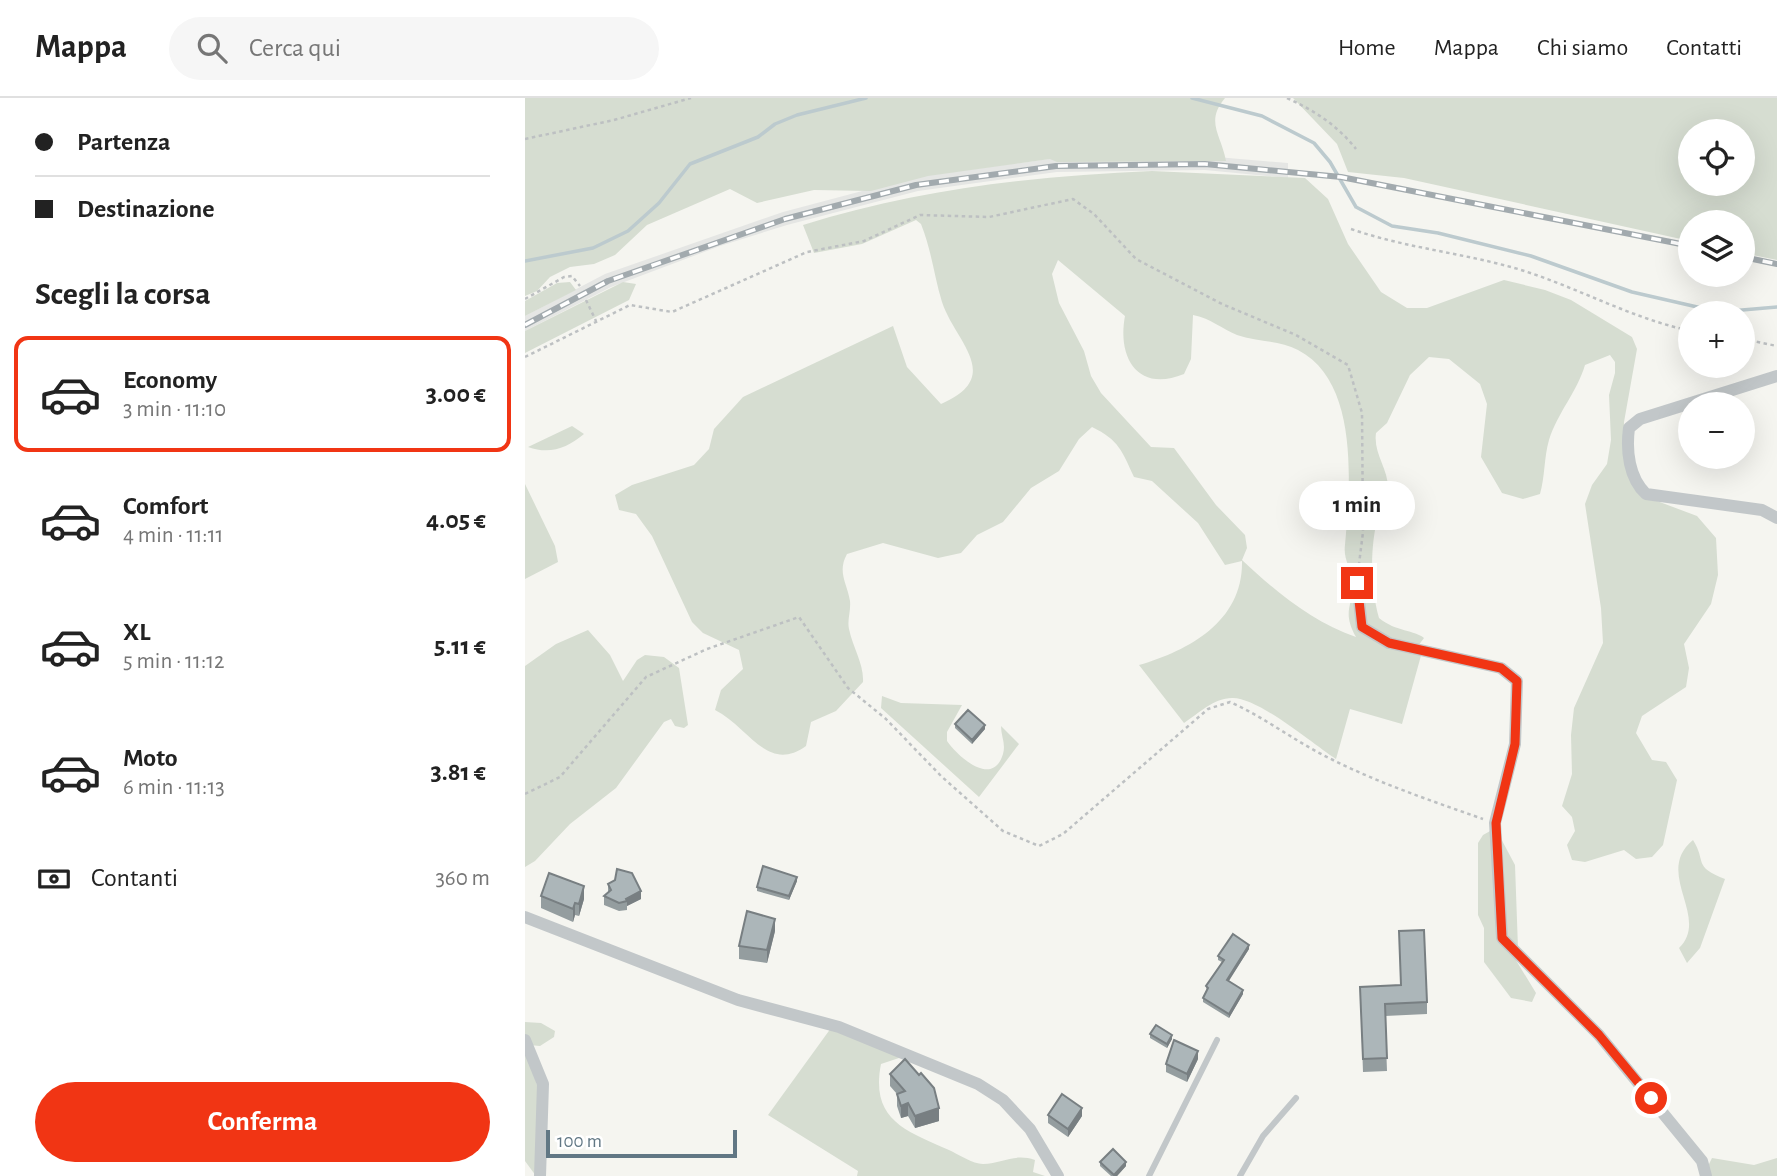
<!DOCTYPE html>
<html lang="it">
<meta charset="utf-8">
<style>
body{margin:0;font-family:"Alegreya Sans",sans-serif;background:#f6f6f6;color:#222;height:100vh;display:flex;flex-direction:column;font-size:26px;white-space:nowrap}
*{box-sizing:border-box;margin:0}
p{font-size:23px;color:#767676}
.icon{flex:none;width:38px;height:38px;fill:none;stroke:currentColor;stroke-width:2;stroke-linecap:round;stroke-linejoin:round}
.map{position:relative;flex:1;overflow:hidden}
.drawer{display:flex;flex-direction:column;background:#fff;width:525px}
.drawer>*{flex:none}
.guide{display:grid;align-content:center;height:154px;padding:0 35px;background:#fff}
.buttons{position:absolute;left:1153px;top:21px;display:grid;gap:14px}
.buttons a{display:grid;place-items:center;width:77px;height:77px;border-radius:50%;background:#fff;box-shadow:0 7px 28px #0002;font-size:35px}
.scale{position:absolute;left:21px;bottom:18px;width:191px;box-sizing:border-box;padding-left:7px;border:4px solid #617784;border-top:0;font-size:19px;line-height:24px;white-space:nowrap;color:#617784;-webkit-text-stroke:5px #fff;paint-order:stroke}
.end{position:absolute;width:32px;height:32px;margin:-16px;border:9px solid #f13514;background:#fff;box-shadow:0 0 0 4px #fff}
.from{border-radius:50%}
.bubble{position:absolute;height:49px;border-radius:24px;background:#fff;box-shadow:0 7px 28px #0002;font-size:23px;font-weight:600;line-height:49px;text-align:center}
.guide b{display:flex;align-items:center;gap:24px;height:66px;font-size:26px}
.guide b+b{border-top:2px solid #e0e0e0}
.guide i{width:18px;height:18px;background:#222}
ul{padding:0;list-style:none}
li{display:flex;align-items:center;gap:21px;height:116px;margin:0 14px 10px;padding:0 21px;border:4px solid transparent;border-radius:14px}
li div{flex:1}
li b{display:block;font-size:26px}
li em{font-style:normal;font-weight:600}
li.active{border-color:#f13514}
li>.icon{width:63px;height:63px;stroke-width:1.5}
h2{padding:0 35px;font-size:32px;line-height:84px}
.pay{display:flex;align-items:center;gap:18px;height:77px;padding:0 35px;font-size:26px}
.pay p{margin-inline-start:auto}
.cta{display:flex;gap:14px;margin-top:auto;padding:14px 35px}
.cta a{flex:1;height:80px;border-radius:42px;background:#f13514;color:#fff;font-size:28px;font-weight:600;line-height:80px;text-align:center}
header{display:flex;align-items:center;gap:42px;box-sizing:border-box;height:98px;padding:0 35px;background:#fff;border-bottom:2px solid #e0e0e0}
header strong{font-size:33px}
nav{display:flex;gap:38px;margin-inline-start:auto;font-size:24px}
.search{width:490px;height:63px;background:#f6f6f6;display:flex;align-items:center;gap:18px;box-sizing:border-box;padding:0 24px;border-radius:38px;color:#767676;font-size:26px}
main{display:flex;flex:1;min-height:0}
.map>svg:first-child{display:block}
</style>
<header>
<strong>Mappa</strong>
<div class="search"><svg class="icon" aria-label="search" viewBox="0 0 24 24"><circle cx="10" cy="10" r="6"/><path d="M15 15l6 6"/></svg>Cerca qui</div>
<nav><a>Home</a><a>Mappa</a><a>Chi siamo</a><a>Contatti</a></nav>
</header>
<main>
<section class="drawer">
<div class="guide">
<b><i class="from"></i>Partenza</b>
<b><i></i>Destinazione</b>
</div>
<h2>Scegli la corsa</h2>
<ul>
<li class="active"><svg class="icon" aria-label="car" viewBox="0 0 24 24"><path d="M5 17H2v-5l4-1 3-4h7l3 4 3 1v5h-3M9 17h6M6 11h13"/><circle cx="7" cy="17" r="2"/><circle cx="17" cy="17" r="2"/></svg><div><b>Economy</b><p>3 min · 11:10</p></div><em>3.00 €</em></li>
<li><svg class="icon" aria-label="car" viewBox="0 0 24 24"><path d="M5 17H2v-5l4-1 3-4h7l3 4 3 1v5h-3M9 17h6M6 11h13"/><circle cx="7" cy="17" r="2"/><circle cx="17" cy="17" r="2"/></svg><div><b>Comfort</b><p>4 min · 11:11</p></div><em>4.05 €</em></li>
<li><svg class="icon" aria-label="car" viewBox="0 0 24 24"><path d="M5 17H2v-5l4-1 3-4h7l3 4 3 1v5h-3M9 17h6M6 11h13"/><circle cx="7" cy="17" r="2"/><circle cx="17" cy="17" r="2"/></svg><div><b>XL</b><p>5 min · 11:12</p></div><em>5.11 €</em></li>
<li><svg class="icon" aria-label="car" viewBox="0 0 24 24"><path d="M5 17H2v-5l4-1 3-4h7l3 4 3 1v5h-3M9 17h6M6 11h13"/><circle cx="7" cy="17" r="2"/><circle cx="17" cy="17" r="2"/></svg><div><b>Moto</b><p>6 min · 11:13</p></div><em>3.81 €</em></li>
</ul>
<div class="pay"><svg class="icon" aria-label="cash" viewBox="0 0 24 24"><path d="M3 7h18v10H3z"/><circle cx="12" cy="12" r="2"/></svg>Contanti<p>360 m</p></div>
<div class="cta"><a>Conferma</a></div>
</section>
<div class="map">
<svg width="1252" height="1078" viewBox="0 0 1252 1078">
<rect width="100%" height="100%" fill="#f5f5f0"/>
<path fill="#e5e6e4" d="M680,58L763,65V80L680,72L532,74L393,93L262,127L195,148L86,189L0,233V218L80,176L258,114L390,79L531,60Z"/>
<path fill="#d6ddd1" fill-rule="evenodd" d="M0,0H700C680,24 696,36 701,63L532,64L525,61L403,78L346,93L289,92L232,105L205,91L122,127L90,157L69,166L45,169L25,179L12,193L0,198Z
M768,0H1252V162L1218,155V124H1166L1165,143L879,80L823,74L812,46ZM1166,33H1218V86H1166Z
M627,73L780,80L803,101L823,146L856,194L882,210H902L979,182L1020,192L1046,202L1107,239L1112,251L1099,324L1101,370L1132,403L1172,418L1191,440L1193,477L1186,506L1159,546L1164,570L1161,589L1117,618L1111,635L1127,662L1141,664L1152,682L1138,747L1127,759L1111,761L1099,752L1060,764L1047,762L1042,747L1050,733L1047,719L1037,708L1047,676L1046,637L1049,610L1078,545L1076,510L1060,406L1067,387L1082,366L1086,342L1084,297L1090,275V264L1085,257L1060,267C1052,294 1033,314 1024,342C1019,359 1020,379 1015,396L998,401L977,395L956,359L962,306L955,286L924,261L904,259L885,277L862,325L851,335C848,356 864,371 863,392C862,401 855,409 853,418C845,449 845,488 854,520C871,534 890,532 899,540L890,552L897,554L877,626L825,611L811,661C788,646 733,599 707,600C689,600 674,615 659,625L614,567C665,552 718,523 717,463L700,467L673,425L627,383L609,379C597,353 594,342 567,329L554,341L534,373L506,390L478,424L452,437L436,455L413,460L358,445L322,456C312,474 322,485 325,503C326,513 322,522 324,531C328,550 339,566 338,584L311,613L286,624L281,648C242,676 224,629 190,612L196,592L218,571L214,552L178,535L167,524L127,438L111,416L94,412L90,397L107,387L169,367L184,351L189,331L218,299L368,228L382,269L416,306C480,278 430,244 417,204C409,178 407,154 396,126L391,122L337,146L289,155L278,127C392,91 508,78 627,73ZM533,162L600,218C592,260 613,295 659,276L666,261L668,217C685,220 697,231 712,237C732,244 754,242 773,252C835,284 825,389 820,447C818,461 826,470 827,483C829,509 816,512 831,539C787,524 750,493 717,462L722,450L720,437L691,407L649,350L626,349L576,295L566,278L559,253L534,205L527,176Z
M45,184L51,192L0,218V203L32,185Z
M98,184L111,186L104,202L0,255V233Z
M47,328L59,336C42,350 25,357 3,349Z
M0,386L30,448L33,464L0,481Z
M63,532L85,557L98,583L112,562L120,557L139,559L154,570L163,627L159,630L150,628L146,621L139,624L91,690L45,726L10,763L0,769V568L31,546Z
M357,598L376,605L437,607L422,634V643C433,659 468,690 478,656C481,646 476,638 476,628L494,646L454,699L356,610Z
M967,732L973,735L990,767L993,850L989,859L1011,895L1007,904L986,900L959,864V830L953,817V745L958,737Z
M1168,742C1182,764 1167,768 1200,781L1175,850L1162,865L1154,850C1186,819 1128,775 1168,742Z
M0,924L16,925L30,933L29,939L15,948L4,947L0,938Z
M306,930L380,958L356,966C345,1022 381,1033 424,1052C433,1056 448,1066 458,1066C478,1065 490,1055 510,1062L508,1074L520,1078H332L333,1073L243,1017Z
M0,950L15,996L11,1078L0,1063Z
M1187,1060L1229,1067L1252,1060V1078H1185L1183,1068Z"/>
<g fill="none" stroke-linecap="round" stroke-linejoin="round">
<path stroke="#bccace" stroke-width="3.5" d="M667,0L737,18L789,45L805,64L831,109L867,128L913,135L1006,158L1107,194L1194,214L1252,209
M0,163L68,150L103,133L134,105L165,66L233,39L250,26L272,17L341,0"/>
<path stroke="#bdc0c2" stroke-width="2.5" stroke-dasharray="3.5 3.5" stroke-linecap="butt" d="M762,0C790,13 812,27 831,51
M0,41L89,22L166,0
M826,131C881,150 938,155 993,171C1052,189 1105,220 1166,233
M0,201L39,179L47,178L55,188
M61,202L71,223
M1218,241L1252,248
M0,259L105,207L147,214L282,154L339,143L395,117L464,119L548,101L569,116L611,161L697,206L771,237L823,267L837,315L838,434L833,474
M0,696L35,679L121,579L182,551L274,519L323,590L361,621L416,678L478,733L514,748L538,736L683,611L705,604C741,620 772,645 808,662C856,686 907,703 958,721"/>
<path stroke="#c2c7c9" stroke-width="6" d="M624,1078L692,942
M715,1078L738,1038L771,1000"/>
<path stroke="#c2c7c9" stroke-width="12" d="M1252,278L1115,321L1104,330C1101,353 1104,380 1121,396L1237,412L1252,420
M832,485L837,529L864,545L976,570L992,583L990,646L970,725L977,840L1074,937L1177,1063L1181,1078
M0,819L213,902L314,929L453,986L478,1002L505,1031L533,1078
M0,942L18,986L15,1078"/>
<defs>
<path id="rail" d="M1218,159L1252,166
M0,227L83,183L260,121L391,87L531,68L680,66L816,79L1166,148"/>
</defs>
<use href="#rail" stroke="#a2aaae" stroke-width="6"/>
<use href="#rail" stroke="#fff" stroke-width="3.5" stroke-dasharray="10" stroke-linecap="butt"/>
</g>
<path fill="#949d9f" d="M430,626L460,631L447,646L430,630Z
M272,783L264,802L232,793V789Z
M83,786L116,801L102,808V812L94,813L79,807V798L83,795Z
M16,798L59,801L54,818L50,817L48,824L16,810Z
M250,833L242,865L214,861V848Z
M874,833L902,904V916L860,918L862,973L838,974L835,889L876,887Z
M724,851L703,883L718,896L704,920L678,904V900L682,893L681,888L697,864L693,862V858Z
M625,936L647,941L642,950L625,940Z
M673,961L662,984L641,974V966Z
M365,976L414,1023L390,1030L383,1018L376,1020L372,1008V996L365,988Z
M523,1017L557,1018L543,1039L523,1025Z
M575,1064L601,1068L592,1078H586L575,1068Z"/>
<path fill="#787f82" d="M460,627V631L447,646V642Z
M272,779V783L264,802V798Z
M59,788V801L54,818V806Z
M116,793V801L102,808V803L101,801Z
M50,805V817L48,824V811Z
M250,821V833L242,865V852Z
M724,847V851L702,886V882Z
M718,892V896L704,920V916Z
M647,937V941L642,950V946Z
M673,953V961L662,984V976Z
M383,1005V1018L376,1020V1008Z
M414,1010V1023L390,1030V1018Z
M557,1010V1018L543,1039V1031Z
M601,1064V1068L592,1078H589Z"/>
<path fill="#acb6b9" stroke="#787f82" stroke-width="2" d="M443,612L460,627L447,642L430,626Z
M238,768L272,779L264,798L232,789Z
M92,771L107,775L116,793L101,801L102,803L94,805L79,798L86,792L83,786L90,782Z
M24,775L59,788L54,806L50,805L48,811L16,798Z
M222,813L250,821L242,852L214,848Z
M899,832L902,904L860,906L862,960L838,961L835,889L876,887L874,833Z
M708,836L724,847L702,882L718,892L704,916L678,900L683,890L681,888L699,862L693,858Z
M631,927L647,937L642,946L625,936Z
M649,942L673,953L662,976L641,966Z
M380,961L394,977L396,975L409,990L414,1010L390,1018L383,1005L376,1008L372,996L380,993L365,976Z
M537,996L557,1010L543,1031L523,1017Z
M588,1051L601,1064L589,1077L575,1064Z"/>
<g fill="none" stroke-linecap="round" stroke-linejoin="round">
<path stroke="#f13514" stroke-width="9" d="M832,485L837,529L864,545L976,570L992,583L990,646L971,725L977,840L1074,937L1126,1000"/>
</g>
</svg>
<div class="buttons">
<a><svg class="icon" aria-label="locate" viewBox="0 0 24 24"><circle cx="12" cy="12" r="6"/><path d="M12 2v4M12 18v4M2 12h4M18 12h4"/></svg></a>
<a><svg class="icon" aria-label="layers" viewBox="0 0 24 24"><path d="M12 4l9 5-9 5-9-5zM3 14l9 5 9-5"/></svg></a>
<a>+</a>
<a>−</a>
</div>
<div class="scale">100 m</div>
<i class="end from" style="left:1126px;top:1000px"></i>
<i class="end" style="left:832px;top:485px"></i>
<div class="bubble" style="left:774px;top:383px;width:116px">1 min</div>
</div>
</main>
